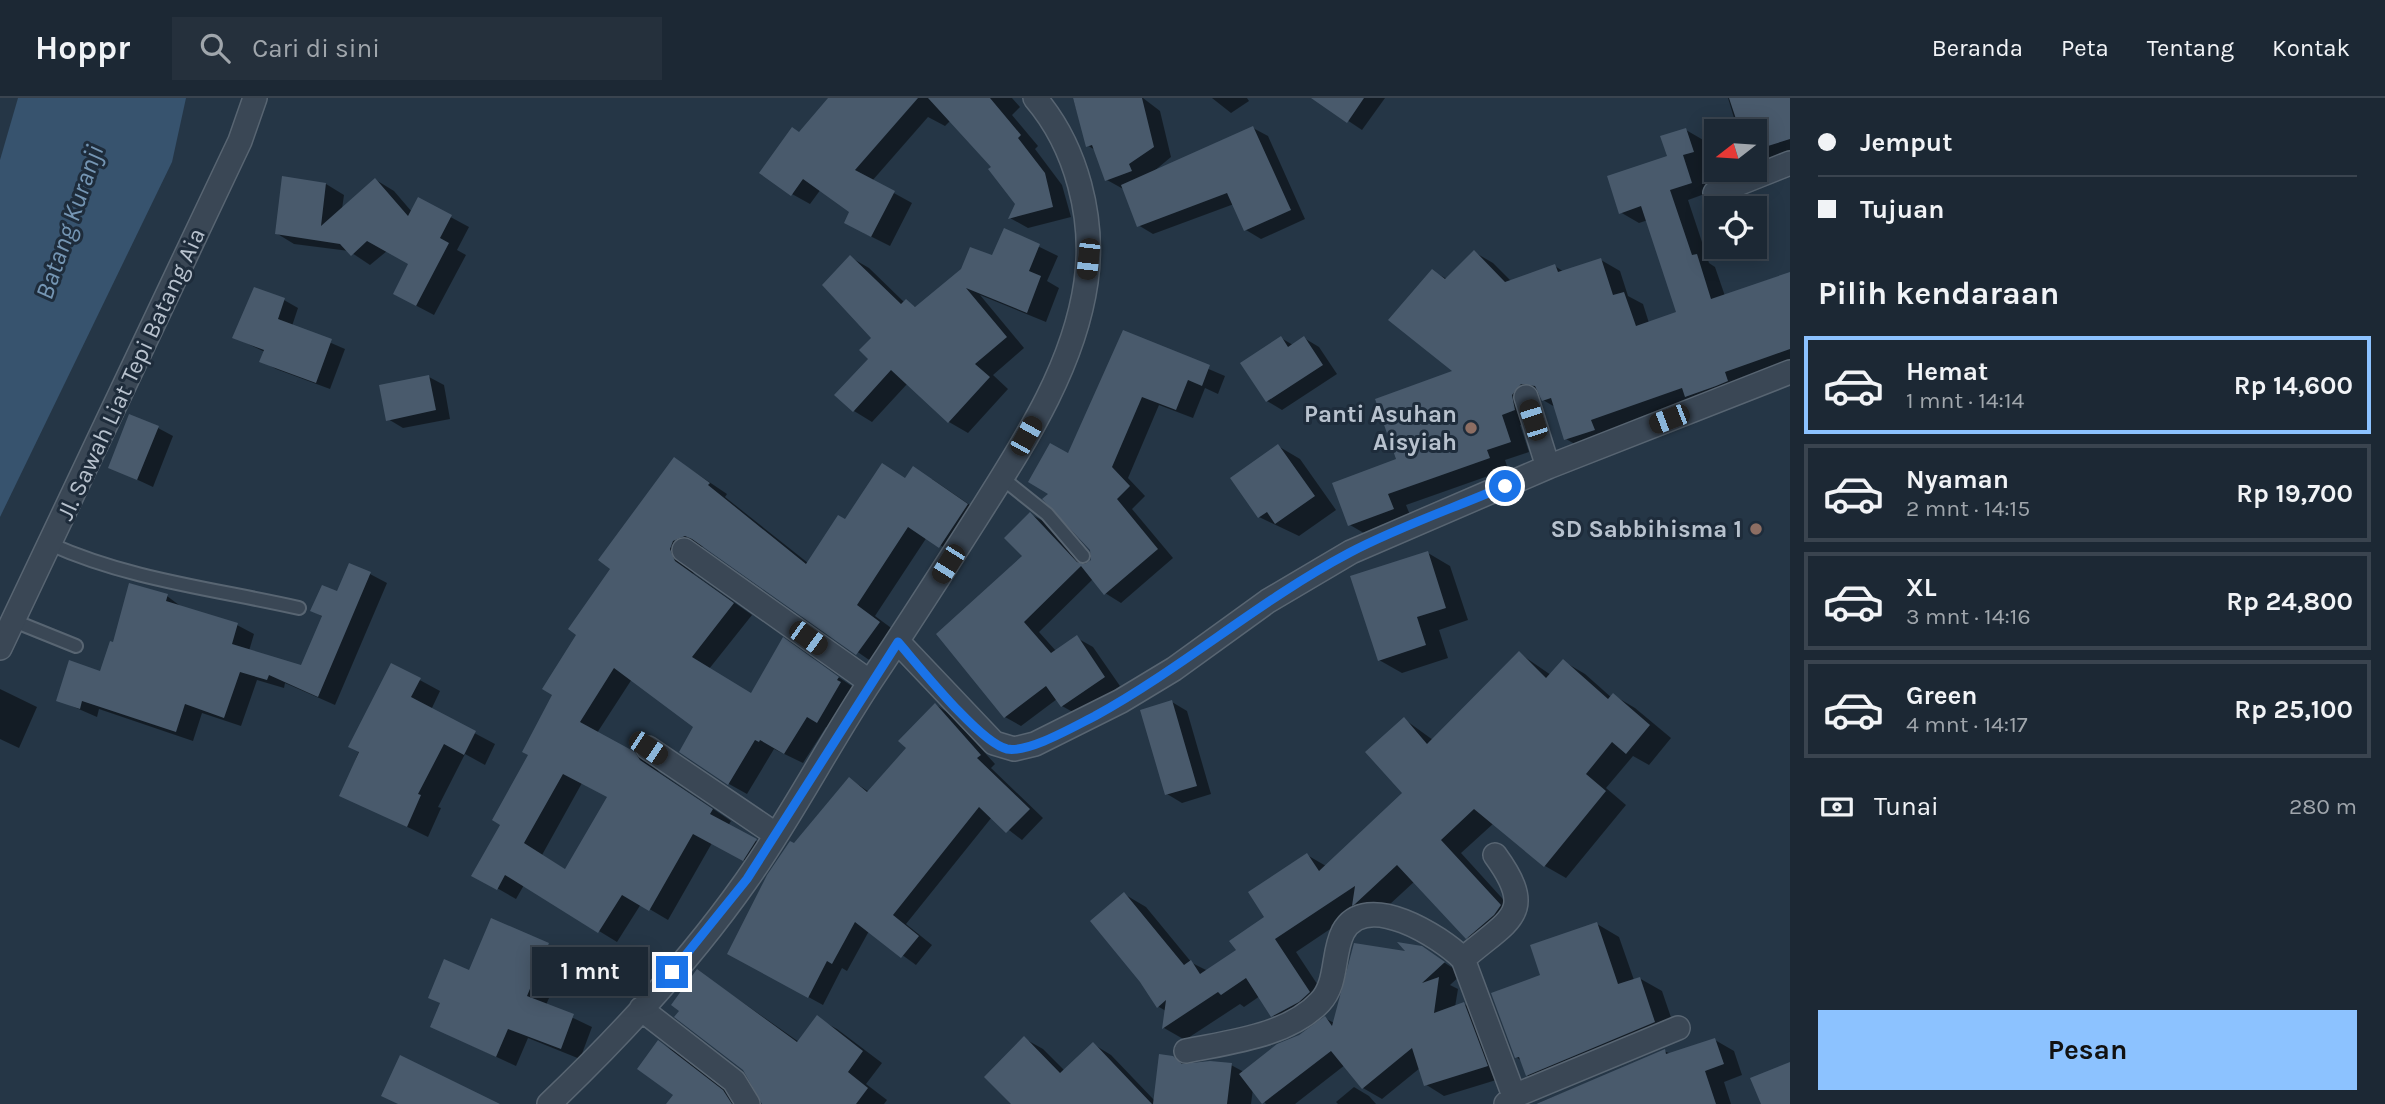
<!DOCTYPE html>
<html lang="id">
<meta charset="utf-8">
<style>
body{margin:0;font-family:Karla,sans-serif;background:#25303c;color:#f1f3f6;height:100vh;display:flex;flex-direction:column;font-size:26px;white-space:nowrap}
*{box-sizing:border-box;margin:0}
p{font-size:23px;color:#a0a6ac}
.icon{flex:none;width:38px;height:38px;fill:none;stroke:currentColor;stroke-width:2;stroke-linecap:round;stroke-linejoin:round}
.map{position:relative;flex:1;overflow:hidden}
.details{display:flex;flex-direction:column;background:#1c2834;width:595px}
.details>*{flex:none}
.top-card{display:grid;align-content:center;height:154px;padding:0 28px;background:#1c2834}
.needle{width:46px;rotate:253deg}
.controls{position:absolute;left:1704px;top:21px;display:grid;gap:14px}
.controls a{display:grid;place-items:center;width:63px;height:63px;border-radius:0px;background:#1c2834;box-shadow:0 4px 18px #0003,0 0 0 2px #3a444f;font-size:35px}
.end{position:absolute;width:32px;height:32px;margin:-16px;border:9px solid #1a73e8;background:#fff;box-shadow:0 0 0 4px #fff}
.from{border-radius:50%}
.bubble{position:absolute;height:49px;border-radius:0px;background:#1c2834;box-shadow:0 4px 18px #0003,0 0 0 2px #3a444f;font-size:23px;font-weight:700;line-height:49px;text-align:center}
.car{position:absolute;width:21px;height:42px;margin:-21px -10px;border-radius:9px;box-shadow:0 0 5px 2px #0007;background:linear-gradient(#222 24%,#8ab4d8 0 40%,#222 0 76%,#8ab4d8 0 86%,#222 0)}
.top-card b{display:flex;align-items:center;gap:24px;height:66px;font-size:26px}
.top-card b+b{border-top:2px solid #3a444f}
.top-card i{width:18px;height:18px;background:#f1f3f6}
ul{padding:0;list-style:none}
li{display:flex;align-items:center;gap:21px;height:98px;margin:0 14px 10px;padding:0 14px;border:4px solid #3a444f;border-radius:0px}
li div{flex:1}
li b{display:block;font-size:26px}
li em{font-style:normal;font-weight:700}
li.active{border-color:#8cc2ff}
li>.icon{width:63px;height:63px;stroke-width:1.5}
h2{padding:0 28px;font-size:32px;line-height:84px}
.pay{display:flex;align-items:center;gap:18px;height:77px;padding:0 28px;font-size:26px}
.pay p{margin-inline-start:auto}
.primary-button{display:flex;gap:14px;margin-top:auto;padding:14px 28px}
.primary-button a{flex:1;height:80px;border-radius:0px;background:#8cc2ff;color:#111;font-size:28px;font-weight:700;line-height:80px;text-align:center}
header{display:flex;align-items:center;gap:42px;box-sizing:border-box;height:98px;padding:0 35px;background:#1c2834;border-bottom:2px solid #3a444f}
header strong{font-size:33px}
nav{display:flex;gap:38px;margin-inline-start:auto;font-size:24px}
.search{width:490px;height:63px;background:#25303c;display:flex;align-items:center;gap:18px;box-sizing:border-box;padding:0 24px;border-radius:0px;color:#a0a6ac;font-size:26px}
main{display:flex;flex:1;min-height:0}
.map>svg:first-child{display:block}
</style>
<header>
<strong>Hoppr</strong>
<div class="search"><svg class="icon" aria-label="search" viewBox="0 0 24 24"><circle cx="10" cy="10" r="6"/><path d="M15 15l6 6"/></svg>Cari di sini</div>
<nav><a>Beranda</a><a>Peta</a><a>Tentang</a><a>Kontak</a></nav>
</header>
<main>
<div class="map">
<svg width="1790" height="1006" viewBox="0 0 1790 1006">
<rect width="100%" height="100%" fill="#253646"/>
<path fill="#37536e" d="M18,0H186L172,64L0,419V62Z"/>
<path fill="#0007" fill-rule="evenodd" d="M831,0H1012L1020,9L1012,17L1038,48L1035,51L1062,87L1071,119L1028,130L1010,120L1017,105L994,69L951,22L945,28L928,19L872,83L912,105L890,148L864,135L851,113L821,91L810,106L792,96L800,35Z
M1073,0H1143L1160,13L1171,59L1153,74L1253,30L1268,38L1305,121L1261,141L1246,132L1234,106L1153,136L1138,127L1125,92L1107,82L1095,52L1087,47Z
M1212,0H1247L1249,3L1231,15Z
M1314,0H1385L1362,32Z
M1728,0H1790V65L1688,102L1709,165L1715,169L1725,198L1790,176V268L1609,332L1613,342L1585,352L1566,341L1555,309L1543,302L1540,296L1531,308L1534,323L1520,327L1529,354L1505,362L1508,371L1406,407L1412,422L1369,438L1350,427L1398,362L1455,274L1432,173L1447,181L1474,154L1493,165L1511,183L1555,168L1564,174L1601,162L1620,173L1628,198L1643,206L1649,225L1679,215L1648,122L1639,125L1620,114L1669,59L1686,32L1705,43L1708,51L1717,48V72H1755V33H1738Z
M284,80L326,86L344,97L342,111L376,82L394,93L412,114L419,102L469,129L457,152L466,157L434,217L413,206L410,166L387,153L370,167L349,153L294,146L276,135Z
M1005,132L1058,158L1047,183L1059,190L1046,224L980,197L1024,250L993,277L1008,291L968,335L949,324L908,285L872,324L854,313L871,261L873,240L850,159L869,170L905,205L918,210L993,160Z
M284,202L298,210L292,228L345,251L330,291L276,271L262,263L265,254L234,239Z
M1124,235L1225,278L1218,296L1205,290L1193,320L1159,307L1128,380L1145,398L1132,411L1173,460L1121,505L1105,495L1093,481L1039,534L1056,553L1077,540L1093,549L1120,588L1078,617L1062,608L1057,601L1021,628L1005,619L1030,416L1047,425L1086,468L1093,462L1091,452L1050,395Z
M1281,240L1293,247L1304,240L1319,249L1337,276L1282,312L1267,303Z
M429,279L444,287L450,321L403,330L388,321Z
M158,330L173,338L153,389L110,369Z
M1278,348L1300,361L1336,412L1299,438L1259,419Z
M675,361L727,396L725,399L808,465L846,423L906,381H932L986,418L959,459L927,439L875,518L898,535L875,566L704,448L691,454L688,463L694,476L752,517L709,571L752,597L784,542L856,591L836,634L826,629L803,665L774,651L747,696L729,686L696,629L632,581L597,635L653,666L659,674L731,723L728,728L775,753L762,772L712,745L668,822L641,806L617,844L524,787L516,801L474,777L502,726L579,536ZM582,685L609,699L566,772L542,757Z
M1428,455L1450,468L1468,522L1439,532L1448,560L1402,575L1379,562Z
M370,476L387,485L335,607L285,585L284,590L257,582L241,628L202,615L193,643L99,611L97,619L58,602L101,575L114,546L167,498L183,510L237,527L254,536L249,553L302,569L323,519L313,513Z
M1519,555L1551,577L1563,563L1585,576L1612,600L1613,597L1635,610L1671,640L1649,667L1633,658L1606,690L1626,707L1566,780L1545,768L1494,725L1461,755L1521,821L1488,852L1467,839L1415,783L1376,819L1360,811L1296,854L1331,907L1294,930L1272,917L1260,898L1244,909L1240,906L1185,942L1164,930L1166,913L1159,909L1142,883L1124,796L1146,809L1192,865L1208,873L1238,853L1267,820L1307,757L1326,768L1405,696L1404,621L1433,642Z
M392,567L440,593L431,612L495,646L485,667L465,656L438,709L441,710L428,739L342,697Z
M0,591L37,609L19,650L0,641Z
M1172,604L1187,613L1211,696L1182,705L1167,696Z
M936,607L950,616L995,666L991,670L1043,720L1022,742L992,719L906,826L932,847L916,867L869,833L847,873L842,870L823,907L744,864L794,748L850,681L869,694L908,650Z
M1597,826L1619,839L1634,882L1639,880L1662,893L1677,937L1550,990L1527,977L1522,963L1516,959Z
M548,847L567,858L546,907L592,929L580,961L528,940L516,968L432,929Z
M1422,850L1462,876L1450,887L1458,891L1455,909L1464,906L1483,917L1506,979L1444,998L1425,986L1420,970L1382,1001L1363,990L1345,967L1295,1006H1266L1253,991L1251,1006H1026L1025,941L1043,951L1065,973L1093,946L1111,957L1155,1003L1173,960L1186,968L1231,967L1244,974L1325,920L1334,925L1410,856Z
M698,873L799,944L817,920L837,931L882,965L866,986L887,1002L884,1006H762V999Z
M1715,942L1734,953L1742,977L1724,984L1731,1006H1536L1664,953L1671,956Z
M658,944L678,955L743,1006H668L675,996Z
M1354,989L1369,998L1376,1006H1338L1336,1004Z"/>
<path fill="#495a6c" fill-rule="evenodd" d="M828,0H918L855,72L895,93L871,139L844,125L849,114L803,81L791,98L759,75L792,29L799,34Z
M928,0H990L1021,37L1018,40L1045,75L1053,109L1008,121L1015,106L988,71L991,69Z
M1073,0H1142L1154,49L1129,66L1132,73L1105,83L1092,47L1086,49Z
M1311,0H1364L1347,25Z
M1729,0H1790V41L1755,52V33H1740Z
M1253,28L1291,112L1244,133L1227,95L1137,129L1121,87Z
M1686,30L1694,54L1683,57L1692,85L1670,92L1692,157L1697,156L1711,201L1790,174V251L1725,274L1728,283L1716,288L1685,299L1682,290L1591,322L1595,332L1564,342L1551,300L1542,303L1535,288L1521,286L1512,297L1515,312L1502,317L1511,344L1487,352L1490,360L1388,396L1394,411L1348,428L1332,385L1396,361L1375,301L1452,273L1388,222L1432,171L1445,181L1474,152L1505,184L1555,166L1558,174L1601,160L1613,197L1624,194L1636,228L1676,214L1641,108L1619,116L1607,78L1667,58L1660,38Z
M282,78L326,85L321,128L375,80L408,118L418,99L452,117L440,140L449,145L416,208L393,196L408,166L367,143L351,158L340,146L275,136Z
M1004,130L1040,146L1029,173L1041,178L1027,215L966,190L1007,239L975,266L990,279L948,325L891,272L853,314L834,297L868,261L859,252L871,240L822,187L850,157L901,206L906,201L915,209L961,171L970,149L992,157Z
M254,189L285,200L278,221L332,241L316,285L259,264L264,252L232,240Z
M1123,232L1210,267L1202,288L1188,282L1176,312L1142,299L1112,369L1130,388L1117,401L1158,451L1104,497L1081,468L1024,524L1051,555L1077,537L1105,579L1061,609L1046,588L1004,620L936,536L1022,458L1004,440L1030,414L1077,464L1085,466L1091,462L1090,452L1042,401L1048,396L1028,384L1050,345L1068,355Z
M1281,238L1288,249L1304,238L1323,267L1266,304L1240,265Z
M429,277L436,312L386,323L379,287Z
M129,316L159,328L137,382L108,370Z
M1278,346L1315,398L1275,426L1267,414L1258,420L1230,380Z
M674,359L710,385L708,387L806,466L838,417L845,421L882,365L905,380L913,368L968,406L939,450L908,429L857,507L880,524L856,557L692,441L685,438L673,443L670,451L675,463L734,505L692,559L751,595L783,539L839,579L837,582L841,584L817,625L807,619L784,656L760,642L759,644L755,642L728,687L679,654L693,629L614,570L580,624L635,654L640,662L713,711L710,716L757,741L743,763L693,736L649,813L622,797L598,835L505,777L497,792L471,778L500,727L492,722L528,657L522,654L552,597L542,591L576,537L568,531L610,471L598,462ZM563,676L607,699L565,771L524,745Z
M1428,453L1446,510L1417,519L1426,547L1378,563L1350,478Z
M349,465L371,474L318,599L269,577L267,582L240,574L224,620L185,606L176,634L82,603L80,611L56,603L69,562L100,573L110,543L113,544L129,485L168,496L166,503L238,525L232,546L301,567L322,518L310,513L322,487L337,493Z
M1519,553L1546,580L1563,561L1608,601L1613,595L1650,627L1626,656L1612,644L1586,676L1606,693L1544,769L1474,711L1441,742L1501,807L1494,817L1466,841L1397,767L1354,807L1352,808L1355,788L1275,841L1310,894L1299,904L1271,919L1246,880L1221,897L1218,894L1162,931L1166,902L1157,910L1140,884L1090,823L1124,794L1184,867L1191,862L1200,876L1236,852L1229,843L1264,819L1248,794L1307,755L1319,773L1402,695L1365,654L1404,619L1427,646Z
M391,565L421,580L411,599L476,633L464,657L444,646L418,696L421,697L407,729L339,698L359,654L348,649Z
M1172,602L1197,688L1165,697L1140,612Z
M935,605L981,657L977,660L1030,711L1006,735L979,709L893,817L919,838L901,860L855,824L832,866L827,863L808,900L727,856L767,777L790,743L794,745L849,679L867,694L906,650L898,643Z
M491,820L549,845L527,898L574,916L561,951L508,931L496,959L430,929L440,905L428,900L444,861L469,872Z
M1597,824L1618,886L1640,879L1655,924L1526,978L1519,959L1515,960L1491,895L1540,877L1530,847Z
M1397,844L1422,848L1445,864L1422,885L1439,879L1434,915L1464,904L1488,968L1424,988L1412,950L1362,991L1331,953L1262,1006L1239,976L1277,946L1299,937L1325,918L1332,928L1354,845L1405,853Z
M697,871L797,944L817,917L863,953L848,974L868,990L856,1006H762L743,972L674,919L679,913L671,907Z
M1024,938L1060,975L1093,944L1152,1006H1011L984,979Z
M1715,940L1724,966L1705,973L1716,1006H1536L1665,951L1666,956Z
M658,942L723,992L732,1006H666L673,997L637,971Z
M1159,956L1173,958L1182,966L1210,963L1232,965L1227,1006H1153Z
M400,957L500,1006H398L381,998Z
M1790,964V1006H1761L1750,980Z"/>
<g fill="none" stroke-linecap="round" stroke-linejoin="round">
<defs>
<path id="lane" d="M1002,380L1047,416L1083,458
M50,446C130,482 215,491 299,510
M14,523L76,548"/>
<path id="street" d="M1715,95L1790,65
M1526,299L1548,369
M684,452L870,584
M898,544L994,645L1014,651L1035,646L1121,603L1174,571L1268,503L1351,454L1548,369L1790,274
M0,550L240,43L255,0
M648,650L775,736
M1495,757C1538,816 1509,821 1463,861L1514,998
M641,911L734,983L748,1006
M1186,953C1229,944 1288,938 1320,904C1338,885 1332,856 1343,834C1366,791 1441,839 1463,861
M549,1006C620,938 689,864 746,783C792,718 828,647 872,581C909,526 944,471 979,416C1024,345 1074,269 1086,184C1095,121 1077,49 1035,0
M1506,1006L1514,998L1678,930"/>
</defs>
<use href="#lane" stroke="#586572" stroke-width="16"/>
<use href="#street" stroke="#586572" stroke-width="26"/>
<use href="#lane" stroke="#3a4755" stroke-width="12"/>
<use href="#street" stroke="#3a4755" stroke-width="23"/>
</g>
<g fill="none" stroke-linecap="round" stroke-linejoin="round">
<path stroke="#1a73e8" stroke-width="9" d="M672,874L747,781L898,544C918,567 980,645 1007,651C1029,655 1075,628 1095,618C1184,569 1260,502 1349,455C1398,429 1454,410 1505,388"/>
</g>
<g fill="#8d6e63" stroke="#1e2c3b" stroke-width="2.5">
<circle cx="1471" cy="330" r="7"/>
<circle cx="1756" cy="431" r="7"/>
</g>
<g text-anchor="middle" stroke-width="6" stroke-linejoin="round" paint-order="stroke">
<g font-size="24" fill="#b8c2ce" stroke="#1e2c3b">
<text transform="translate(131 276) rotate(-65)" y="8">Jl. Sawah Liat Tepi Batang Aia</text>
</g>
<g font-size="24" font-weight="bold" fill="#b8c2ce" stroke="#1e2c3b" text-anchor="end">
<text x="1457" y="324">Panti Asuhan<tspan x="1457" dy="28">Aisyiah</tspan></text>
<text x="1742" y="439">SD Sabbihisma 1</text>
</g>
<g font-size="26" font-style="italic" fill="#7596b4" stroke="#1e2c3b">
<text transform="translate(69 124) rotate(-71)" y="9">Batang Kuranji</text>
</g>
</g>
</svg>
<div class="controls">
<a><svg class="needle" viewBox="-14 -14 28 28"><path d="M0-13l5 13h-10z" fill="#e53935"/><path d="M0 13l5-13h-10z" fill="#a0a6ac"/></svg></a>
<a><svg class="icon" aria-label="locate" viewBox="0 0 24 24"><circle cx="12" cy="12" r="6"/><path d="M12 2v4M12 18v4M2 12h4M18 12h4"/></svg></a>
</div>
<i class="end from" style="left:1505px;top:388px"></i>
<i class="end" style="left:672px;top:874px"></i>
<div class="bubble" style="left:532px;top:849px;width:116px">1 mnt</div>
<i class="car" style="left:1088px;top:161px;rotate:186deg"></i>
<i class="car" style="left:1669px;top:321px;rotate:249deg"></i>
<i class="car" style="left:1533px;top:322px;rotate:342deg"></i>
<i class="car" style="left:1026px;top:338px;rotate:29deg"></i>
<i class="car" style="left:948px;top:466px;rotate:212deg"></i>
<i class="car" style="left:808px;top:540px;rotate:126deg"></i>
<i class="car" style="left:648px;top:650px;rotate:124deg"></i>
</div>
<section class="details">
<div class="top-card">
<b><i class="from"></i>Jemput</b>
<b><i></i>Tujuan</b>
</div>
<h2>Pilih kendaraan</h2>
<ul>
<li class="active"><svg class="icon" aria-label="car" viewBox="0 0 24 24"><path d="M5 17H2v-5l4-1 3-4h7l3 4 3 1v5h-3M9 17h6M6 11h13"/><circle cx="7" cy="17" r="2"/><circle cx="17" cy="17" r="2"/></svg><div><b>Hemat</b><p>1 mnt · 14:14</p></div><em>Rp 14,600</em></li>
<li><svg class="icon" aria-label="car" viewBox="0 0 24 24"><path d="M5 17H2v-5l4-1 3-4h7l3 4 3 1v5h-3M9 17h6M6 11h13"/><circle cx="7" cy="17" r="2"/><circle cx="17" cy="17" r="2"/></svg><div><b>Nyaman</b><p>2 mnt · 14:15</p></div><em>Rp 19,700</em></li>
<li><svg class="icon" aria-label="car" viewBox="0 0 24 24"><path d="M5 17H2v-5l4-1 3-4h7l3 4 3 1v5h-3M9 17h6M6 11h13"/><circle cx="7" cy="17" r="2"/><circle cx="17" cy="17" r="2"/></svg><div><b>XL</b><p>3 mnt · 14:16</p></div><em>Rp 24,800</em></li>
<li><svg class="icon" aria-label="car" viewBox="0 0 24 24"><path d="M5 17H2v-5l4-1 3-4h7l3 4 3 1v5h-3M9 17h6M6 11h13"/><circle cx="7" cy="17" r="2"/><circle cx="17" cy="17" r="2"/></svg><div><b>Green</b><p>4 mnt · 14:17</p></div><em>Rp 25,100</em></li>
</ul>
<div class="pay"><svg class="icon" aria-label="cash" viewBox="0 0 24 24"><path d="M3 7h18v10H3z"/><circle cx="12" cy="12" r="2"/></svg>Tunai<p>280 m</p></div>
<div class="primary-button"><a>Pesan</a></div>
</section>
</main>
